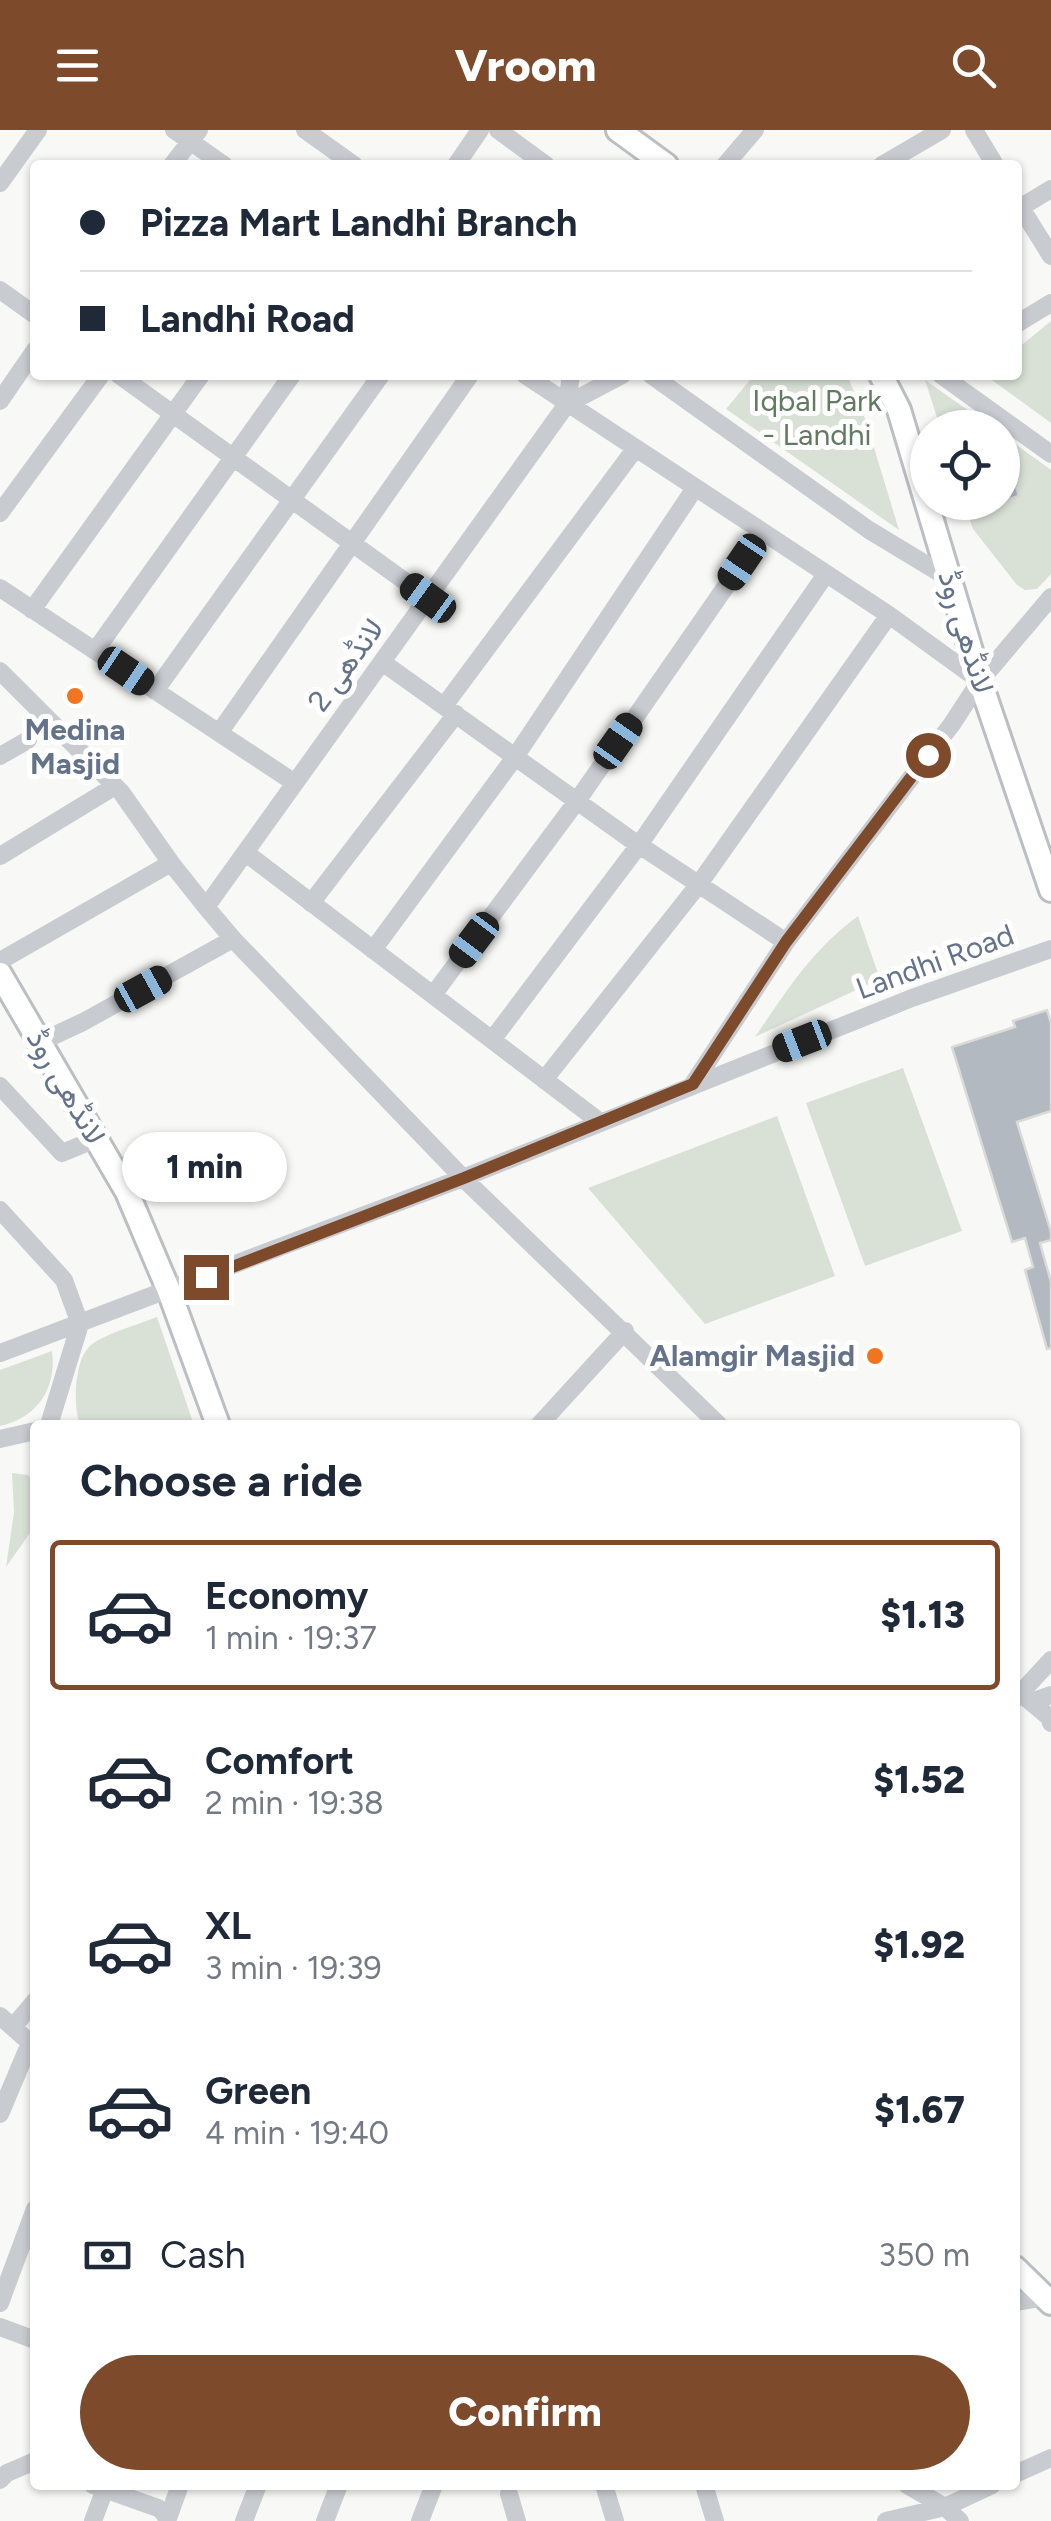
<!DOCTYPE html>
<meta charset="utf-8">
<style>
body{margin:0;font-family:Figtree,Vazirmatn,sans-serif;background:#f2f2f3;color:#1f2937;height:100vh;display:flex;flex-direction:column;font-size:38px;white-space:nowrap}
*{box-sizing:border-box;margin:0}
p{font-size:32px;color:#747a83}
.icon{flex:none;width:55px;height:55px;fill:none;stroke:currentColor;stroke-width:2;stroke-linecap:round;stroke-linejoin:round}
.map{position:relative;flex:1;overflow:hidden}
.details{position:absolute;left:30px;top:1290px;width:990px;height:1070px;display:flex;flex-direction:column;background:#fff;border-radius:10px;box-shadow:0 2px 8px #0004}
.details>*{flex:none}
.banner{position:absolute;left:30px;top:30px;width:992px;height:220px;border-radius:10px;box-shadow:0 2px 8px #0004;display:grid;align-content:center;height:220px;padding:0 50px;background:#fff}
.controls{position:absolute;left:910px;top:280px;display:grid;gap:20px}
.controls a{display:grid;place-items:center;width:110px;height:110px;border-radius:50%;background:#fff;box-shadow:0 2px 8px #0004;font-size:50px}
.end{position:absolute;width:45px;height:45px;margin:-22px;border:12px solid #7d4b2c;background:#fff;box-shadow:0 0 0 5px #fff}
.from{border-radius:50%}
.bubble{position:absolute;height:70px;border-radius:35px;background:#fff;box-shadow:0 2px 8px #0004;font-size:32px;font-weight:800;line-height:70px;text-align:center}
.car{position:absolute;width:30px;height:60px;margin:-30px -15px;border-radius:12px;box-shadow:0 0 8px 2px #0007;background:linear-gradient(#222 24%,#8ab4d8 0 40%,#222 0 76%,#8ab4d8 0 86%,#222 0)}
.banner b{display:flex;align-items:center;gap:35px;height:95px;font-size:38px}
.banner b+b{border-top:2px solid #e0e1e3}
.banner i{width:25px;height:25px;background:#1f2937}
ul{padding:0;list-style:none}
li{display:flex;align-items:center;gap:30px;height:150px;margin:0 20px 15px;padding:0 30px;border:5px solid transparent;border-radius:10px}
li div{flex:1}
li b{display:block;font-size:38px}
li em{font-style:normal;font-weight:800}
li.current{border-color:#7d4b2c}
li>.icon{width:90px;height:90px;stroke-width:1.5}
h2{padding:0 50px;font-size:45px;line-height:120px}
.pay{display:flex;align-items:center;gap:25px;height:110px;padding:0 50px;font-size:38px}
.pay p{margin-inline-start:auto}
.cta{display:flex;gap:20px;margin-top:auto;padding:20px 50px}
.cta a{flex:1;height:115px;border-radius:60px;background:#7d4b2c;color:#fff;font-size:40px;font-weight:800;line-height:115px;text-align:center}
header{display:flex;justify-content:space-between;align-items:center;height:130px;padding:0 50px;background:#7d4b2c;color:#fff;font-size:45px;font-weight:800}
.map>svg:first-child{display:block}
</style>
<header><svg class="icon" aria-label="menu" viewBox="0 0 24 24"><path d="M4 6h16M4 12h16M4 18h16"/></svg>Vroom<svg class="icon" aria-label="search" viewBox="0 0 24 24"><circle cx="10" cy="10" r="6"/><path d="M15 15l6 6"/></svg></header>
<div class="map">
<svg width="1051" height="2391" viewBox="0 0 1051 2391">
<rect width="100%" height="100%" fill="#f8f9f6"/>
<path fill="#d9e1d7" d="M1051,191V293L985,245H1018V218Z
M754,245H847L866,291L899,400L726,279Z
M925,250L992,297H940Z
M1003,305L1051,340V444L1037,459L1025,460L1017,455L973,399L964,373L1002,372Z
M858,786L880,849L755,907C787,860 812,820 858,786Z
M903,938L962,1101L865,1136L806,973Z
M777,986L835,1146L705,1194L588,1058Z
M157,1187L194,1295H80C73,1277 74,1232 89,1217C100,1205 140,1194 157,1187Z
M52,1221C57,1259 37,1288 0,1296V1240Z
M12,1343L28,1345L35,1352V1396L6,1437L14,1382Z"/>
<path fill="#b3b9c1" stroke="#dadbd8" stroke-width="2.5" d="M1002,324H1006L1019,366L1002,371Z
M1047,880L1051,893V981L1017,992L1051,1102V1110L1040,1113L1051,1152V1218L1047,1219L1025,1140L1033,1137L1025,1108L1012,1112L952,917L1015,897L1013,891Z"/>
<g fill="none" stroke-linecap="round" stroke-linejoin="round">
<defs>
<path id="major" d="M618,0L666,35
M881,245L899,280L980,551L1051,760
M0,844L127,1062L169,1161L218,1295
M1015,2138L1051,2173"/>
</defs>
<use href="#major" stroke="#bbbec3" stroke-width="28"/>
<path stroke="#c8cbd0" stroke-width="18" d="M174,0L224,35
M305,0L354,35
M498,0L546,35
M974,0L995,35
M172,35L199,0
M456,35L480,0
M725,35L755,0
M882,35L942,0
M0,53L38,0
M1018,73L1051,126
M1018,79L1051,59
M0,160L35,185
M1018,193L1051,173
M119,245L428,468
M525,245L889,485L980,551
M622,245L567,274L206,777L233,809L463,1048L719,1295
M651,245L869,400L950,449
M941,245L1051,324
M0,271L35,220
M567,274L571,245
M0,383L101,245
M0,458L295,653
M32,480L201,245
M95,521L292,245
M382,532L630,709L786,812
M0,541L121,662L171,733
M155,561L381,245
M444,576L635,319
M219,603L470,245
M0,626L28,610
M246,723L600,992
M0,726L115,656
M311,773L456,584
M373,820L515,627L695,358
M0,831L171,733L206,777
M433,865L577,671L763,403
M492,910L639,715L826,444
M40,912L83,892L233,809
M544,950L699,754L889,485
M693,954L786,812L952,594L980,551L1051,467
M0,956L62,1023L96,1009
M0,1080L64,1150L80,1194L49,1295
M0,1223L463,1048L912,868L1051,819
M539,1295L625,1201
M0,1309L35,1301
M1020,1563L1049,1587L1051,1593
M1015,1569L1051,1530
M1031,1572L1051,1565
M0,1886L35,1917
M13,1897L35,1871
M0,1984L30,1913
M1015,2172L1045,2167
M0,2173L35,2079
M0,2197L35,2210
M1015,2344L1051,2328
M0,2350L7,2343L35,2331
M93,2355L158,2378L165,2384L167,2391
M604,2355L615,2391
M704,2355L715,2391
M907,2355L945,2377L960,2391
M509,2364L517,2391
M93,2391L105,2359
M167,2391L180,2355
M244,2391L258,2355
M325,2391L339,2355
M420,2391L434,2355
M886,2391L945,2377L992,2355"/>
<use href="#major" stroke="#fff" stroke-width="22"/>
</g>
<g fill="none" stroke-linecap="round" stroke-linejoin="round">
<path stroke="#7d4b2c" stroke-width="12" d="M206,1147L464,1048L693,954L786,812L928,625"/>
</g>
<g fill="#f1741e" stroke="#fff" stroke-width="4">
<circle cx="75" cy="566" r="10"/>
<circle cx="875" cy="1226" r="10"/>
</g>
<g text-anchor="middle" stroke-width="10" stroke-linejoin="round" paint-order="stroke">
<g font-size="30" fill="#627a61" stroke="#fff">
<text x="817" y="281">Iqbal Park<tspan x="817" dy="34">- Landhi</tspan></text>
</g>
<g font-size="30" fill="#65738a" stroke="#fff">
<text transform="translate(966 502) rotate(73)" y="10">لانڈھی روڈ</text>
<text transform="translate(346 535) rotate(-54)" y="10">لانڈھی 2</text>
<text transform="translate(935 832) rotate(-20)" y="10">Landhi Road</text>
<text transform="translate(66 957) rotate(60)" y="10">لانڈھی روڈ</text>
</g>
<g font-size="30" font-weight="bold" fill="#65738a" stroke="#fff">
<text x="75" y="610">Medina<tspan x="75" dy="34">Masjid</tspan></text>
<text x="855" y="1236" text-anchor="end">Alamgir Masjid</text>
</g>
</g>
</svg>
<div class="controls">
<a><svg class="icon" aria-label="locate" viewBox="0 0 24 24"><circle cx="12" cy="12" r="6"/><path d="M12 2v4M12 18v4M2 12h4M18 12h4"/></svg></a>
</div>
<i class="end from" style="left:928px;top:625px"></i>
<i class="end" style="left:206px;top:1147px"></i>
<div class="bubble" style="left:122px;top:1002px;width:165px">1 min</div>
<i class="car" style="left:742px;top:432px;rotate:214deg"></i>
<i class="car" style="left:428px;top:468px;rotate:306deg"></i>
<i class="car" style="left:126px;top:541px;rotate:124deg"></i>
<i class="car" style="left:618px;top:611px;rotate:35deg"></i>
<i class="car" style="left:474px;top:810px;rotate:217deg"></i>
<i class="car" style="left:143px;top:859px;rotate:61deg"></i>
<i class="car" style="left:802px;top:911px;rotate:249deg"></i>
<div class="banner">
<b><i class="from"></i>Pizza Mart Landhi Branch</b>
<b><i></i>Landhi Road</b>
</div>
<section class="details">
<h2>Choose a ride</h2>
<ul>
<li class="current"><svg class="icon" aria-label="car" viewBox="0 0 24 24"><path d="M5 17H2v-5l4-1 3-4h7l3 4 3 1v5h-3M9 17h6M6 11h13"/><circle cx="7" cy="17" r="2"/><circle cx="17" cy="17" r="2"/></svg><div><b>Economy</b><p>1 min · 19:37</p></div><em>$1.13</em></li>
<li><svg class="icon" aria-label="car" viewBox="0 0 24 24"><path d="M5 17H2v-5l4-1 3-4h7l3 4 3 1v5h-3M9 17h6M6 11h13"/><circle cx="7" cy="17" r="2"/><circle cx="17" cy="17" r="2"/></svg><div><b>Comfort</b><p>2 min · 19:38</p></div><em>$1.52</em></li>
<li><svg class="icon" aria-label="car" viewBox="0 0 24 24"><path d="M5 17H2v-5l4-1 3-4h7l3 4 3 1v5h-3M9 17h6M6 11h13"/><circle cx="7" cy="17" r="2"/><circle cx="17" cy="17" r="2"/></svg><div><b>XL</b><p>3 min · 19:39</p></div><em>$1.92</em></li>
<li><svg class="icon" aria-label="car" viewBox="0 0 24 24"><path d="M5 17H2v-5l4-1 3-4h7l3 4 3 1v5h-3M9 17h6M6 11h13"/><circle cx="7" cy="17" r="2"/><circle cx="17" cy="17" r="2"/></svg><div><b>Green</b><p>4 min · 19:40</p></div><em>$1.67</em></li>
</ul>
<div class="pay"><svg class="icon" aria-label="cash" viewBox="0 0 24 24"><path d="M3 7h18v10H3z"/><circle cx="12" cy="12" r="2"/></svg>Cash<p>350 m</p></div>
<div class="cta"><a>Confirm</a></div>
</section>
</div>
